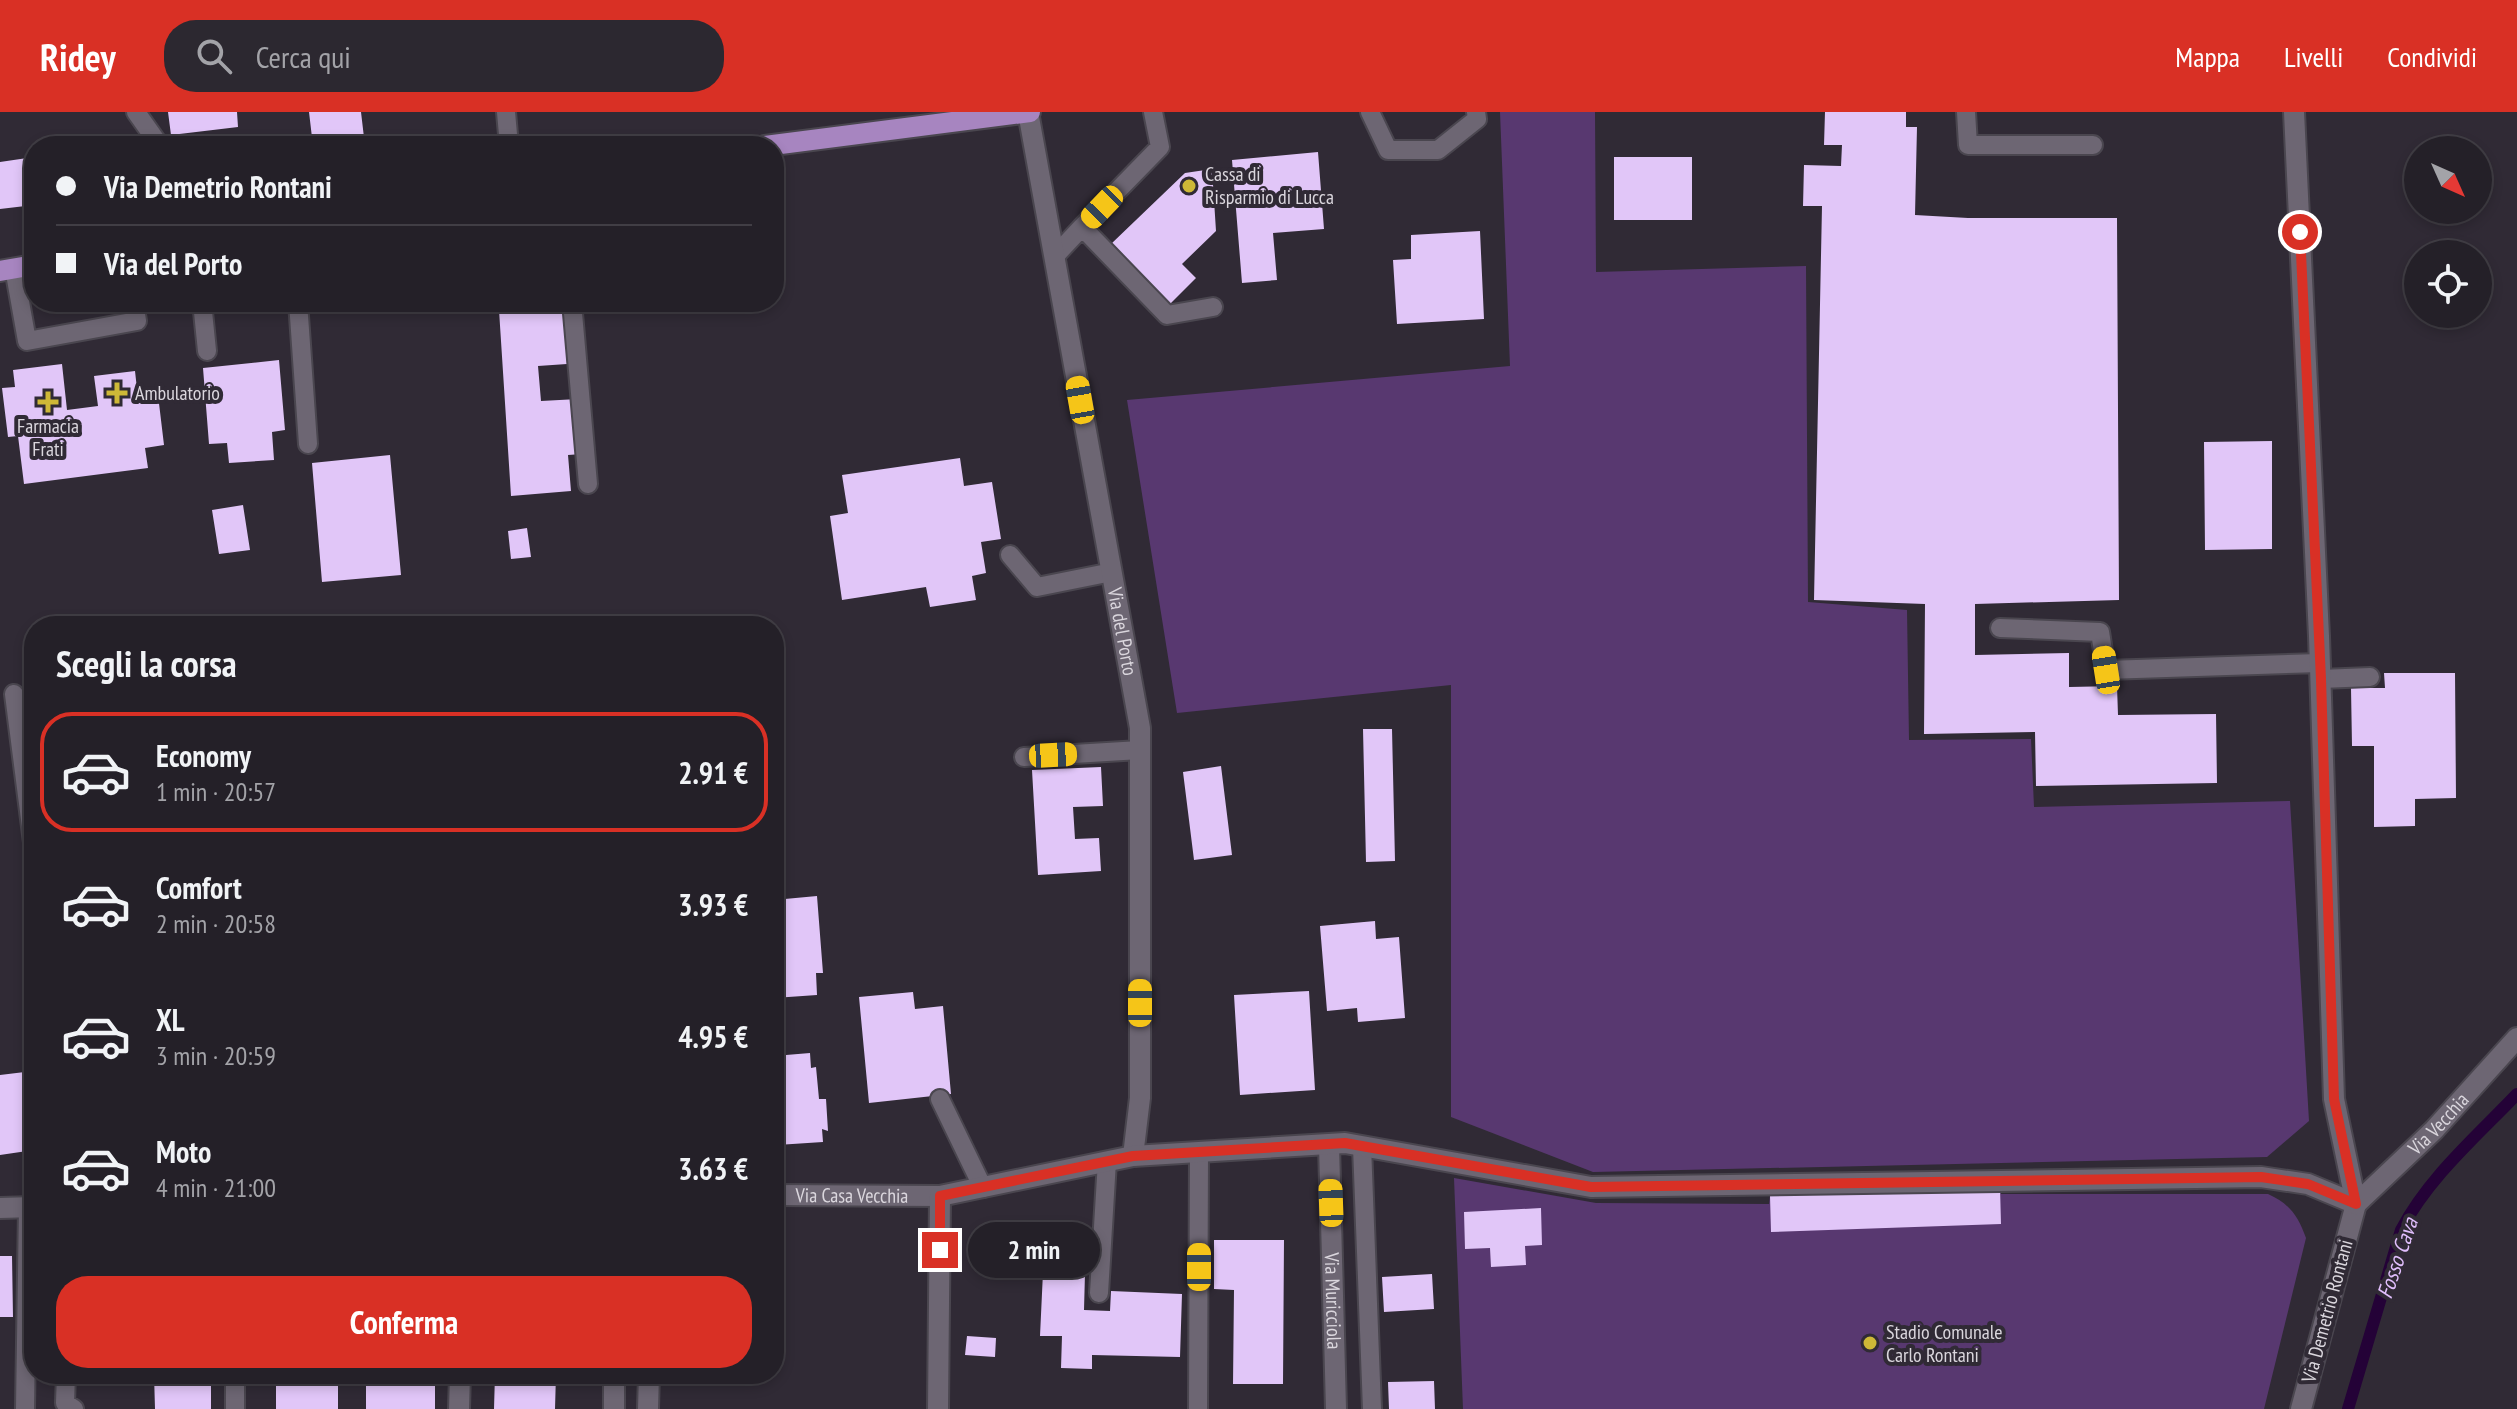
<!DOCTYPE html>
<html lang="it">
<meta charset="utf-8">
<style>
body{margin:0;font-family:"PT Sans Narrow",sans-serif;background:#2c2830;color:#f1f3f6;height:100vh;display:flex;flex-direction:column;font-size:30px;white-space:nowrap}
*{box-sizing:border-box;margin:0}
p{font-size:26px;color:#a3a3a8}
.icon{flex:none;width:44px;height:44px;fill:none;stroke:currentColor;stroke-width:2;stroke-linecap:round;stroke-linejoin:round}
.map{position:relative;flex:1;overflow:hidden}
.details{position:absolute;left:24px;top:504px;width:760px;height:768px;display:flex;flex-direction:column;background:#242028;border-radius:32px;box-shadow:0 4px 12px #0003,0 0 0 2px #413e45}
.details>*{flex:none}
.guide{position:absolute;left:24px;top:24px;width:760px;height:176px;border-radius:32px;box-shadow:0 4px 12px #0003,0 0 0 2px #413e45;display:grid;align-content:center;height:176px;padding:0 32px;background:#242028}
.needle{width:52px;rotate:135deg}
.tools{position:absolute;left:2404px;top:24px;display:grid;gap:16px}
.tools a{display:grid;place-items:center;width:88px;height:88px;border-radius:50%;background:#242028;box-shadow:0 4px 12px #0003,0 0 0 2px #413e45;font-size:40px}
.end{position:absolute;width:36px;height:36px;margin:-18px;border:10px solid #d93025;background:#fff;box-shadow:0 0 0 4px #fff}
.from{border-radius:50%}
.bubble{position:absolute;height:56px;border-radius:28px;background:#242028;box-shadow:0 4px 12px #0003,0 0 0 2px #413e45;font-size:26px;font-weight:700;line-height:56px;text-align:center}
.car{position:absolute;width:24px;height:48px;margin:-24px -12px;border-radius:10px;box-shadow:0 0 6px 2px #0007;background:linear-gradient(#f5c518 24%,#345 0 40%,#f5c518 0 76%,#345 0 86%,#f5c518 0)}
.guide b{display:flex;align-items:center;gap:28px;height:76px;font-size:30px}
.guide b+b{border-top:2px solid #413e45}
.guide i{width:20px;height:20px;background:#f1f3f6}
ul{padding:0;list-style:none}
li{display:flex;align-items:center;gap:24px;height:120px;margin:0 16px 12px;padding:0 16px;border:4px solid transparent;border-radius:32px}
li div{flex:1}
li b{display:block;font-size:30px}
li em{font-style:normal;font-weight:700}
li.selected{border-color:#d93025}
li>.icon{width:72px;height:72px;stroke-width:1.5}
h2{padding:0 32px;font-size:36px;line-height:96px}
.cta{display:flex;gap:16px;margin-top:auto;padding:16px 32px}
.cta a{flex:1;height:92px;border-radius:32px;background:#d93025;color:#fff;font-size:32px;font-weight:700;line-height:92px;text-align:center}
header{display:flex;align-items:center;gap:48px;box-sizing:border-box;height:112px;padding:0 40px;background:#d93025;color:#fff}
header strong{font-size:38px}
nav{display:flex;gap:44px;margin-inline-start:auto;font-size:28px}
.search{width:560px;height:72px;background:#2c2830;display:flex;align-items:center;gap:20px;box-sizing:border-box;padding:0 28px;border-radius:32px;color:#a3a3a8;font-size:30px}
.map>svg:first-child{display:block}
</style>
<header>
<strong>Ridey</strong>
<div class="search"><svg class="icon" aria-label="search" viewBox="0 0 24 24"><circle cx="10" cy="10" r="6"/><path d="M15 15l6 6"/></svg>Cerca qui</div>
<nav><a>Mappa</a><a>Livelli</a><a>Condividi</a></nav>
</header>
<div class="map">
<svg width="2517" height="1297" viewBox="0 0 2517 1297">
<rect width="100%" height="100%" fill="#302a35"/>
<path fill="#583870" d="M1500,0H1595L1596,160L1806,154L1808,490L1907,498L1909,628L2031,627L2034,695L2290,689L2309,1009L2267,1045L1593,1060L1451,1005V573L1177,601L1127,288L1510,254Z
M1454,1066L1596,1091L1769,1092L1770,1084L2000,1075L2001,1082H2268C2290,1092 2298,1104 2306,1126L2264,1297H1463Z"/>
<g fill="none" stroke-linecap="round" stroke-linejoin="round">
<path stroke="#240237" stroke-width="12" d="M2348,1297L2401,1118C2429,1065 2476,1025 2517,982"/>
</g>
<path fill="#e1c6f8" d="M168,0H237L238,15L171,23Z
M309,0H361L365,34H313Z
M1825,0H1906V15H1917L1915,103L1968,106H2117L2119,488L1975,492V543L2069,541V575L2117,574L2118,603L2216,602L2217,671L2036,674L2035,620L1924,622L1925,492L1814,488L1822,94H1803L1804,53L1841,54L1842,33H1824Z
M1318,40L1324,117L1273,121L1277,168L1242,171L1232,48Z
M34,45V93L0,97V50Z
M1614,45H1692V108H1614Z
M1212,57L1216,119L1182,152L1196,166L1169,193L1111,132L1185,61Z
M1480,119L1484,207L1397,212L1393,148L1411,147V123Z
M563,193L567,252L538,254L541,289L578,287L582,342L568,343L571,379L511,384L499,198Z
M279,248L285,318L272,320L274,348L229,351L227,331L209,332L203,256Z
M62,252L67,298L98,294L94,264L135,259L138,286L158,283L164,333L145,336L148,356L24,372L18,324L8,325L2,276L15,275L13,258Z
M2272,329V437L2205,438L2204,330Z
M390,343L401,463L322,470L312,351Z
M960,346L964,374L992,370L1001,427L981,430L986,461L972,464L976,488L930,495L926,475L842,488L830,404L848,401L842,363Z
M243,393L250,438L219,442L212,398Z
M527,416L531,445L511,447L508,419Z
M414,506L415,514H377V510Z
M2384,561H2455L2456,686L2415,687V714L2374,715V634H2352L2351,576H2385Z
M1363,617H1392L1395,749L1366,750Z
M1221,654L1232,743L1194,748L1183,660Z
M1101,655L1103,694L1073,695L1075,727L1099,726L1101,759L1038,763L1032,658Z
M817,784L823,861H816L817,883L774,886V788Z
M1375,809L1376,827L1399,825L1405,906L1358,910L1357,896L1327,899L1320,814Z
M1309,879L1315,978L1240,983L1234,883Z
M913,880L915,897L943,894L951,982L869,991L859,885Z
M810,941L811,956L816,955L819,987H826L828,1019L822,1017L823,1030L777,1033L774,944Z
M33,959L34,1038L0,1043V963Z
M2000,1075L2001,1112L1771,1120L1770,1084Z
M1541,1096L1542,1133L1525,1134L1526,1153L1491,1155L1490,1136L1465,1137L1464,1100Z
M1214,1128H1284L1283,1272H1233L1234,1178L1214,1177Z
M0,1144H12L13,1205H0Z
M1043,1160L1085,1161L1084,1198L1110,1199L1111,1179L1182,1182L1180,1245L1092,1243V1257L1061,1256L1062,1224H1040Z
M1432,1162L1434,1197L1384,1200L1382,1165Z
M967,1224L996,1226L995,1245L965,1243Z
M154,1262H211V1297H155Z
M276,1262H338V1297H276Z
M366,1262H435V1297H366Z
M495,1262H556L555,1297H494Z
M1434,1269L1435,1297H1389L1388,1270Z"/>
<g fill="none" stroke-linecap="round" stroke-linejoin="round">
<defs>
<path id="service" d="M136,0L160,34
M506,0L509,34
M1153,0L1160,35L1082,115L1167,203L1213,195
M1370,0L1388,38H1438L1477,7L1476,0
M1966,0L1968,33H2093
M1054,145L1082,115
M14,156L27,229L137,209L134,190
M202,190L207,239
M298,190L308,332
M572,190L588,372
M1010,443L1037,475L1112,460
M2000,516L2100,520L2106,558L2320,551
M2321,567L2370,565
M14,582L34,738
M1024,645L1140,638
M940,987L983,1076
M1362,1034L1372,1297
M1099,1181L1107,1049
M66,1262L65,1291L74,1297
M25,1297L28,1095
M235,1297V1262
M1198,1297L1199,1041"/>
<g id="minor">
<path id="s1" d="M1028,0L1140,616V986L1133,1044"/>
<path d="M2294,0L2319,524L2334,987L2356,1092L2301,1297"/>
<path id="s2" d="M1329,1033L1336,1297"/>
<path id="s3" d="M774,1083L940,1084L1133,1044L1345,1031L1591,1075L2261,1065L2308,1072L2356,1092L2434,1018L2517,926"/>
<path d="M0,1096L34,1095"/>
<path d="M459,1297L460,1262"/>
<path d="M614,1297V1262"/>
<path d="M648,1297L649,1262"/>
<path d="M938,1297L940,1084"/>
</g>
<path id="primary" d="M765,34L1030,0
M0,159L34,153"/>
</defs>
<use href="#service" stroke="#4a464f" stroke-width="22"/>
<use href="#minor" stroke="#4a464f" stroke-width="24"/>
<use href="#primary" stroke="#4a464f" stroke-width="24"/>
<use href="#service" stroke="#6d6673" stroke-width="18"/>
<use href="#minor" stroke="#6d6673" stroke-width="20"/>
<use href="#primary" stroke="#a785c0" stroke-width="20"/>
</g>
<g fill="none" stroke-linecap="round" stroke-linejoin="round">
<path stroke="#d93025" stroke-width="10" d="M940,1138V1084L1133,1044L1345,1031L1591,1075L2261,1065L2308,1072L2356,1092L2334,987L2321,567L2300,120"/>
</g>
<g fill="#ceb837" stroke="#302a35" stroke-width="3">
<circle cx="1189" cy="74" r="8"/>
<path d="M113 269h8v8h8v8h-8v8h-8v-8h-8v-8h8z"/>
<path d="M44 278h8v8h8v8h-8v8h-8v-8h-8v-8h8z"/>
<circle cx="1870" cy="1231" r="8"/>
</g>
<g text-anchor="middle" stroke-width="8" stroke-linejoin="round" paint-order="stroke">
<g font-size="20" fill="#dad6dd" stroke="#302a35" text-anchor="start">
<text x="1205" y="69">Cassa di<tspan x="1205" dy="23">Risparmio di Lucca</tspan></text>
<text x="135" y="288">Ambulatorio</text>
<text x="48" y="321" text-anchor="middle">Farmacia<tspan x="48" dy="23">Frati</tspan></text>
<text x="1886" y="1227">Stadio Comunale<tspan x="1886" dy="23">Carlo Rontani</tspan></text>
</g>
<g font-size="20" fill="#dad6dd" stroke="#302a35">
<text dy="7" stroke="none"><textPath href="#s1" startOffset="528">Via del Porto</textPath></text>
<text dy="7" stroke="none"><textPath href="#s3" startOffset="1710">Via Vecchia</textPath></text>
<text dy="7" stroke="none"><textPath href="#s3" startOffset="78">Via Casa Vecchia</textPath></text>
<text dy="7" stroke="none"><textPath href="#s2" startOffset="156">Via Muricciola</textPath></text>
<text transform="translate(2327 1199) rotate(-75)" y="7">Via Demetrio Rontani</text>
</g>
<g font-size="22" font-style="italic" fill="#e0befc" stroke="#302a35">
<text transform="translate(2397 1146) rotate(-71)" y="8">Fosso Cava</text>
</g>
</g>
</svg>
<div class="tools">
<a><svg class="needle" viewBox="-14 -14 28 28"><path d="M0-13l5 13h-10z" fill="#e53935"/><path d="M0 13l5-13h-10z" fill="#a3a3a8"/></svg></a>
<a><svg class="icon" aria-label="locate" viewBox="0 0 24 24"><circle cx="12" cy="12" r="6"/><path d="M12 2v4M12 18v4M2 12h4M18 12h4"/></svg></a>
</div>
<i class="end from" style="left:2300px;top:120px"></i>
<i class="end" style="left:940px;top:1138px"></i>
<div class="bubble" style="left:968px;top:1110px;width:132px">2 min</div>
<i class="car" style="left:1102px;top:95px;rotate:224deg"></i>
<i class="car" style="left:1080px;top:288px;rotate:350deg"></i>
<i class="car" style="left:2106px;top:558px;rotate:351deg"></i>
<i class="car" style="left:1053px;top:643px;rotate:87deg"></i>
<i class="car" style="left:1140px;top:891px;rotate:0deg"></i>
<i class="car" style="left:1331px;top:1091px;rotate:358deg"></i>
<i class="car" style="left:1199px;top:1155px;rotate:0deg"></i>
<div class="guide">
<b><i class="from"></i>Via Demetrio Rontani</b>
<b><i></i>Via del Porto</b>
</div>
<section class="details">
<h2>Scegli la corsa</h2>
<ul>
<li class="selected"><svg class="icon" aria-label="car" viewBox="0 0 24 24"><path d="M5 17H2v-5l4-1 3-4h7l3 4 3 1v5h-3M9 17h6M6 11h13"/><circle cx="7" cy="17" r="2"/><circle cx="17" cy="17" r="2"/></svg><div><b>Economy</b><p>1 min · 20:57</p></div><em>2.91 €</em></li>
<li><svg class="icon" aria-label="car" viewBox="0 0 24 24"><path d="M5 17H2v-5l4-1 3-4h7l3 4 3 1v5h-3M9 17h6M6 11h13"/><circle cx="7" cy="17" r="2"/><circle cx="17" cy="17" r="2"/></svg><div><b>Comfort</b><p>2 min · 20:58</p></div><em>3.93 €</em></li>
<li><svg class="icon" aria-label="car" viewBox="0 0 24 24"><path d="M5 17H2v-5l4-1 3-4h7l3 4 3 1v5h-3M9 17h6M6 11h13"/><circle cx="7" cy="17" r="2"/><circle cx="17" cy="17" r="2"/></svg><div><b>XL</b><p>3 min · 20:59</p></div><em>4.95 €</em></li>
<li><svg class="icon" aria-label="car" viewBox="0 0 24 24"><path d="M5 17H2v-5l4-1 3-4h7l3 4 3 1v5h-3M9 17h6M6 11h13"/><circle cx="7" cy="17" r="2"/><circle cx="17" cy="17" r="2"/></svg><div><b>Moto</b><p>4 min · 21:00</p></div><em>3.63 €</em></li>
</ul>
<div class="cta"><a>Conferma</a></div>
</section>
</div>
